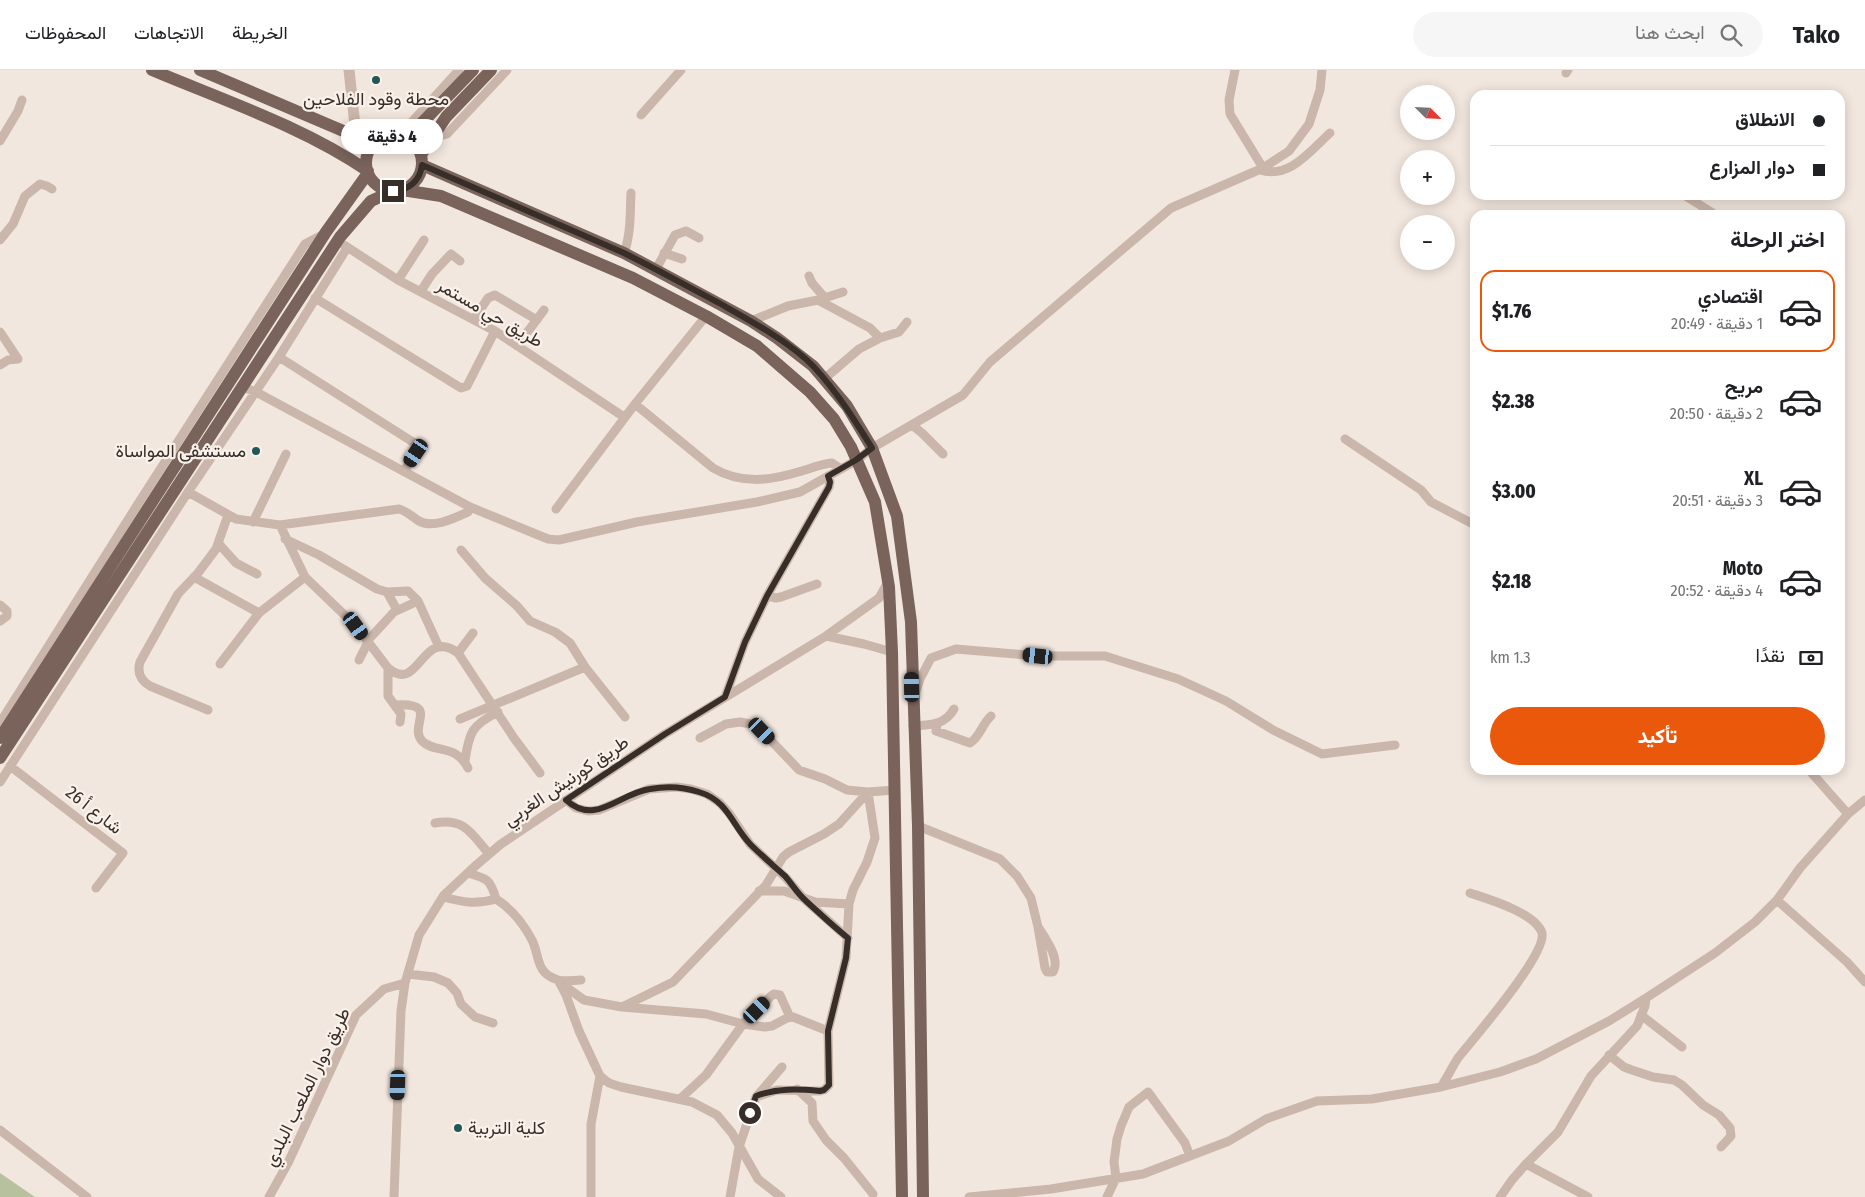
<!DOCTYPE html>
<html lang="ar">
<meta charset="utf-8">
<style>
body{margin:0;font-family:"Fira Sans Condensed",Vazirmatn,sans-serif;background:#f6f6f6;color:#202124;direction:rtl;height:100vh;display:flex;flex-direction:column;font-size:19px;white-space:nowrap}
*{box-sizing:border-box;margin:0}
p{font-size:16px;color:#757577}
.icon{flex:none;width:28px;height:28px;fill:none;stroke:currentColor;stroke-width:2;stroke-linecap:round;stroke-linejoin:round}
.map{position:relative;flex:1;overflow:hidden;direction:ltr}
.panel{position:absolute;left:1470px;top:140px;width:375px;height:565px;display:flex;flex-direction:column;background:#fff;border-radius:15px;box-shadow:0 2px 12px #0003;direction:rtl}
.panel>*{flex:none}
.top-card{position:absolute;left:1470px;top:20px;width:375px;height:110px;border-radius:15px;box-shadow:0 2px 12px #0003;direction:rtl;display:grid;align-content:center;height:110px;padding:0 20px;background:#fff}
.needle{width:32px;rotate:114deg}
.fabs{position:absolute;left:1400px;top:15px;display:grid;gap:10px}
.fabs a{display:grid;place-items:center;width:55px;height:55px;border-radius:50%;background:#fff;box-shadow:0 2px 12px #0003;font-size:25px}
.end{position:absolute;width:22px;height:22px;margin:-11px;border:6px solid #372d29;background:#fff;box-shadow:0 0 0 2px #fff}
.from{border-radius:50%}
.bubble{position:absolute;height:35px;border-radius:18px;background:#fff;box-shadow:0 2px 12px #0003;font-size:16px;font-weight:800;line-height:35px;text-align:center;direction:rtl}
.car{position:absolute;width:15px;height:30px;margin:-15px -8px;border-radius:6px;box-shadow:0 0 4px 1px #0007;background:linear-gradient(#222 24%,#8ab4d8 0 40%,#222 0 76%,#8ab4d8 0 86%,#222 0)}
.top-card b{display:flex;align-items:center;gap:18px;height:48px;font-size:19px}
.top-card b+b{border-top:1px solid #e0e0e0}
.top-card i{width:12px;height:12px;background:#202124}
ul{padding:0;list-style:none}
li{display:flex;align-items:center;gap:15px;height:82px;margin:0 10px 8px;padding:0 10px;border:2px solid transparent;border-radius:15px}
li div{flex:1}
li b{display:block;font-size:19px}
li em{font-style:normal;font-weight:800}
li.selected{border-color:#ea580c}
li>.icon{width:45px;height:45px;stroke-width:1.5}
h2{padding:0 20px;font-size:22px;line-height:60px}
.pay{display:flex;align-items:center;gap:12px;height:55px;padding:0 20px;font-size:19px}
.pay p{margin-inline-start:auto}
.cta{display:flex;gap:10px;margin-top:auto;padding:10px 20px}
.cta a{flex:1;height:58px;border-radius:30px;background:#ea580c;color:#fff;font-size:20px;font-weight:800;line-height:58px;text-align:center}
header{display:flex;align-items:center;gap:30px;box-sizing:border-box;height:70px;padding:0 25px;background:#fff;border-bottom:1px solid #e0e0e0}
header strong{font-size:24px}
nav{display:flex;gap:28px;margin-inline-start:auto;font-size:18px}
.search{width:350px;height:45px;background:#f6f6f6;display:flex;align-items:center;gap:12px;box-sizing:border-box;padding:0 18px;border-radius:28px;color:#757577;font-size:19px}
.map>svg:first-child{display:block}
</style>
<header>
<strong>Tako</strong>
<div class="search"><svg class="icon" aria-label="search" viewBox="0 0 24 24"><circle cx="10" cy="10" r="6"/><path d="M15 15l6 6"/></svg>ابحث هنا</div>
<nav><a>الخريطة</a><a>الاتجاهات</a><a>المحفوظات</a></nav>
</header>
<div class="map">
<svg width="1865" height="1127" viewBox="0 0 1865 1127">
<rect width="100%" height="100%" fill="#f2e7de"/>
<path fill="#b8c19e" d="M0,1103L35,1127H0Z"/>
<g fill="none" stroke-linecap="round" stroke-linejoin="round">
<path stroke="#cab6aa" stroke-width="9" d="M1235,0L1229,30L1230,44L1263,98
M1566,3L1568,0
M641,45L681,0
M399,66L459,0
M433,68L447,64L507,0
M0,71L18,41L22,30
M1260,100C1290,109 1310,81 1330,63
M1684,125L1716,145
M0,170L13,154L25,126L40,114L47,116L52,119
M344,175L398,210L495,261L624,347
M624,183C631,164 630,144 631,123
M664,183L682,189
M656,199L675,165L686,161L699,168
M809,206L812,213L825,228
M398,210L424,170
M421,221L432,204L451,184L460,191
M315,228L461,318L467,316L495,261
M818,230L870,258L880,268
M474,249L488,228L495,225L537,250
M751,251L788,236L818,230L843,222
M0,262L18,289L8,290L0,295
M517,276L544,240
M279,287L416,374L418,380L404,401
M824,309L859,279L880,268L899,262L907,252
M242,317L256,322L470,437L548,469L559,470L637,452L757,432L800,422L857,390L872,378L963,325L990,292L1171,138L1263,98L1289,81L1309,54L1320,20L1322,0
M635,334L713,398C740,414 769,411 798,402C810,399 820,394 832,393L841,399
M912,355L922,363L943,384
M1345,369L1421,420L1431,432L1475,455
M188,422L236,449L280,455L399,439C407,441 412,447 419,451C433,459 455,448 468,442L470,437
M556,439L635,334L706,246
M253,452L286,384
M280,455L305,507L356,556L388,598C420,625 421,556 458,583L514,668L540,703
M285,469L319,485L377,519L387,522L408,521L418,531L439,577
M219,474L236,493L257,504
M461,480L485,508L517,536L530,551L555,562L570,573L585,597L625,647
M194,507L259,543
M387,522L397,540
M767,526L776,528L781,527L817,514
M0,535L7,541V546L0,551
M826,566L864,574L892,582
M458,583L473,563
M359,590L370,568L394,542L418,531
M220,594L259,543L305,507
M388,598V626L401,644L400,652
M916,621L920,609L931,588L956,579L1038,586H1105L1178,609L1226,631L1273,660L1322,684L1395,675
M725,627L745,572L767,526L829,417L830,412L828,406
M395,635C441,632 408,656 422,671C435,684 455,673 468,698
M208,640L150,616C140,610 137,602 140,592L178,524L198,503L216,479L228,445
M460,649L585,597
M0,653L136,437L305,174L324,164
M937,655L936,661L970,673C980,667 982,654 991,646
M913,656C930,655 945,655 954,639
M700,668L726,654L740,652L750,654L762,661L799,700L825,709L847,720L868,722L895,720
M465,691C469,662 472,655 498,642
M10,696L123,783L96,818
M1809,700L1848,744
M0,712L188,422L279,287L347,178
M566,730L576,738L588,741L599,740L649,719L676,717L691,719L707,724L720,733L729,743L750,774L786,808L804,829L848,868
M435,753C465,748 471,763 489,784
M918,756L1000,789L1017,806L1031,828L1038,857
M468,803C488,809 490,809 496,829C512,839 523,853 532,870C540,886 535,903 558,910C564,912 574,910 581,910
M759,821H784L815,832L849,834
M443,827C463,832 475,835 496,829
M1777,830L1847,892L1865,912
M1038,857C1045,868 1061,889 1053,902H1047L1045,898Z
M408,904L434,907L448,913L457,923L461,934L475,947L493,953
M558,910L566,925L579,961L600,1006L609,1013L621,1017L692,1032L717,1045L732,1063L758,1109L781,1127
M562,914L584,930L622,937L706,944L743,954L765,957L772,956L787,948L793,947L828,961
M622,937L673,912L766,815L783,787L789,782L824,764L839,754L868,722
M1641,945L1682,977
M1609,985L1624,997L1632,1000L1653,1007L1674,1010L1682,1015L1703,1035L1719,1045L1730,1058L1731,1066L1721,1077
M1441,1017C1447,1008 1452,997 1458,988C1474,968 1547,884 1542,863C1536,843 1488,829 1470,823
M797,1019L812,1033L813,1051L826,1070L844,1088L873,1124
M756,1027L777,1020L820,1021L824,1020L829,1015L828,961L846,888L849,834L853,820L867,792L875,768L868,722
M681,1028L706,1005L743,954L771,926L774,924L780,925L790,947
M0,1060L87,1127
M1526,1094L1588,1127
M269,1127L288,1093L356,945L384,919L405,913
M394,1127L401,941L405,913L419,865L444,825L474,797L501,774L665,664L826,566L879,528L888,512
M591,1127V1054L600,1006
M730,1127L739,1077L756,1027L782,997
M969,1127L1051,1119L1143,1104L1229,1071L1266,1049L1317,1031L1372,1029L1441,1017L1500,1002L1536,989L1609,951L1646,928L1715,883L1755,852L1777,830L1800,798L1848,744L1865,730
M1107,1127L1116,1108L1114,1092L1117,1069L1121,1056L1129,1037L1148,1022L1185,1073L1190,1086
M1500,1127L1512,1110L1526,1094L1558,1062L1591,1006L1637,956L1645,936L1646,928"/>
<path stroke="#cab6aa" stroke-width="11" d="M349,0L356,65"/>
<path stroke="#79635b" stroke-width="12" d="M152,0C223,30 304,57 368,101
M200,0L348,63L381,69
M366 93a28 28 0 1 1 56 0a28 28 0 1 1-56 0Z
M404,67L418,57L473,0
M421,85L446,47L491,0
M422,95L624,183L751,251L777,268L813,296L847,336L872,378L897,446L911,552L918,756L923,1127
M402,120L441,126L633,208L706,246L757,276L810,322L834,349L851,377L875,432L889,517L892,582L902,1127
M0,668L326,162L368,103
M0,688L340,167L371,131L393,121"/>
</g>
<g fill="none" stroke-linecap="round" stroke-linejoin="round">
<path stroke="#372d29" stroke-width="6" d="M393,121C409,120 420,111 422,95L624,183C656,199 687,216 719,233C749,250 790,272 814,297C837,322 854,349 872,378L856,390L828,406L830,412L829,417L767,526L745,572L725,627L665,664L566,730C596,757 619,723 650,719C666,716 684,717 699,722C729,731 732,756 751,775C762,786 774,796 785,806C792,814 797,823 805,830C818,842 834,857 848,868L846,888L828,961L829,1015L824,1020L820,1021C798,1019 777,1018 756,1026L750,1043"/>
</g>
<g fill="#205857" stroke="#f9f1ea" stroke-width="2">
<circle cx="376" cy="10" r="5"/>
<circle cx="256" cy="381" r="5"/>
<circle cx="458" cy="1058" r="5"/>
</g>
<g text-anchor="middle" stroke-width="4.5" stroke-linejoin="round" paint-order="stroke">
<g font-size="18" fill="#372d29" stroke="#f9f1ea">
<text x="376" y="35">محطة وقود الفلاحين</text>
<text x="246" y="387" text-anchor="end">مستشفى المواساة</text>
<text x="468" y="1064" text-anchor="start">كلية التربية</text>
</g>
<g font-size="18" fill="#372d29" stroke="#f9f1ea">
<text transform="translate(490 243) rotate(30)" y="6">طريق حي مستمر</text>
<text transform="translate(566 711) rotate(-34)" y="6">طريق كورنيش الغربي</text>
<text transform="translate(94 740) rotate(38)" y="6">شارع أ 26</text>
<text transform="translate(307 1017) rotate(-64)" y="6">طريق دوار الملعب البلدي</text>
</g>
</g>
</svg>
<div class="fabs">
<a><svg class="needle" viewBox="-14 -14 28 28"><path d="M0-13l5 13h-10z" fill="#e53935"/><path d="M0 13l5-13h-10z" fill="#757577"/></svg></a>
<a>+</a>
<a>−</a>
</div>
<i class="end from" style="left:750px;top:1043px"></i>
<i class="end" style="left:393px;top:121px"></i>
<div class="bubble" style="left:341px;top:49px;width:102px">4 دقيقة</div>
<i class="car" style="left:416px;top:383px;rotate:214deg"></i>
<i class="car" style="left:356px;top:556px;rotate:144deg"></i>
<i class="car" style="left:1038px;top:586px;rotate:276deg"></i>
<i class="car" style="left:912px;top:617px;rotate:359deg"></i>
<i class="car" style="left:762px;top:661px;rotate:136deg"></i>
<i class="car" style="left:757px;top:940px;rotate:45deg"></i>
<i class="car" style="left:398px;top:1015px;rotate:182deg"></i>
<div class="top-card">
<b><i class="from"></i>الانطلاق</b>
<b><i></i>دوار المزارع</b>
</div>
<section class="panel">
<h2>اختر الرحلة</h2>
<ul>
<li class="selected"><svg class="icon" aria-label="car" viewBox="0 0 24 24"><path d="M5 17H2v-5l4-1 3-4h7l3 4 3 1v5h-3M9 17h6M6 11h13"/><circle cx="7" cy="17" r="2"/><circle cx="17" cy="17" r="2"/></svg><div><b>اقتصادي</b><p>1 دقيقة · 20:49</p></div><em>$1.76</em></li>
<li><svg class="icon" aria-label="car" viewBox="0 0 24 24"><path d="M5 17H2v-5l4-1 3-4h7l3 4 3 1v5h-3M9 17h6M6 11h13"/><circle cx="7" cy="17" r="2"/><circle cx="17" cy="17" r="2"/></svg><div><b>مريح</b><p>2 دقيقة · 20:50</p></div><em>$2.38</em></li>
<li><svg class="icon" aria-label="car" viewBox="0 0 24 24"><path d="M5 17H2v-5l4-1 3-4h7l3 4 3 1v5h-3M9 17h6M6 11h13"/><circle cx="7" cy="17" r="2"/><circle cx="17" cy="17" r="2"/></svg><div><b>XL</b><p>3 دقيقة · 20:51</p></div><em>$3.00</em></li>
<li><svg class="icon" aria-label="car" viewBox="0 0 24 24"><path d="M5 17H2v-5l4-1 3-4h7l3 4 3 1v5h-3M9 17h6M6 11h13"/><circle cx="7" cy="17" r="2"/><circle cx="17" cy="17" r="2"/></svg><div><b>Moto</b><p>4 دقيقة · 20:52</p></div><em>$2.18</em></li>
</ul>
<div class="pay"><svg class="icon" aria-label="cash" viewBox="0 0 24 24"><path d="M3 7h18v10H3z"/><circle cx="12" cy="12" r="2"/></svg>نقدًا<p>1.3 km</p></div>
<div class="cta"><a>تأكيد</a></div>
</section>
</div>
